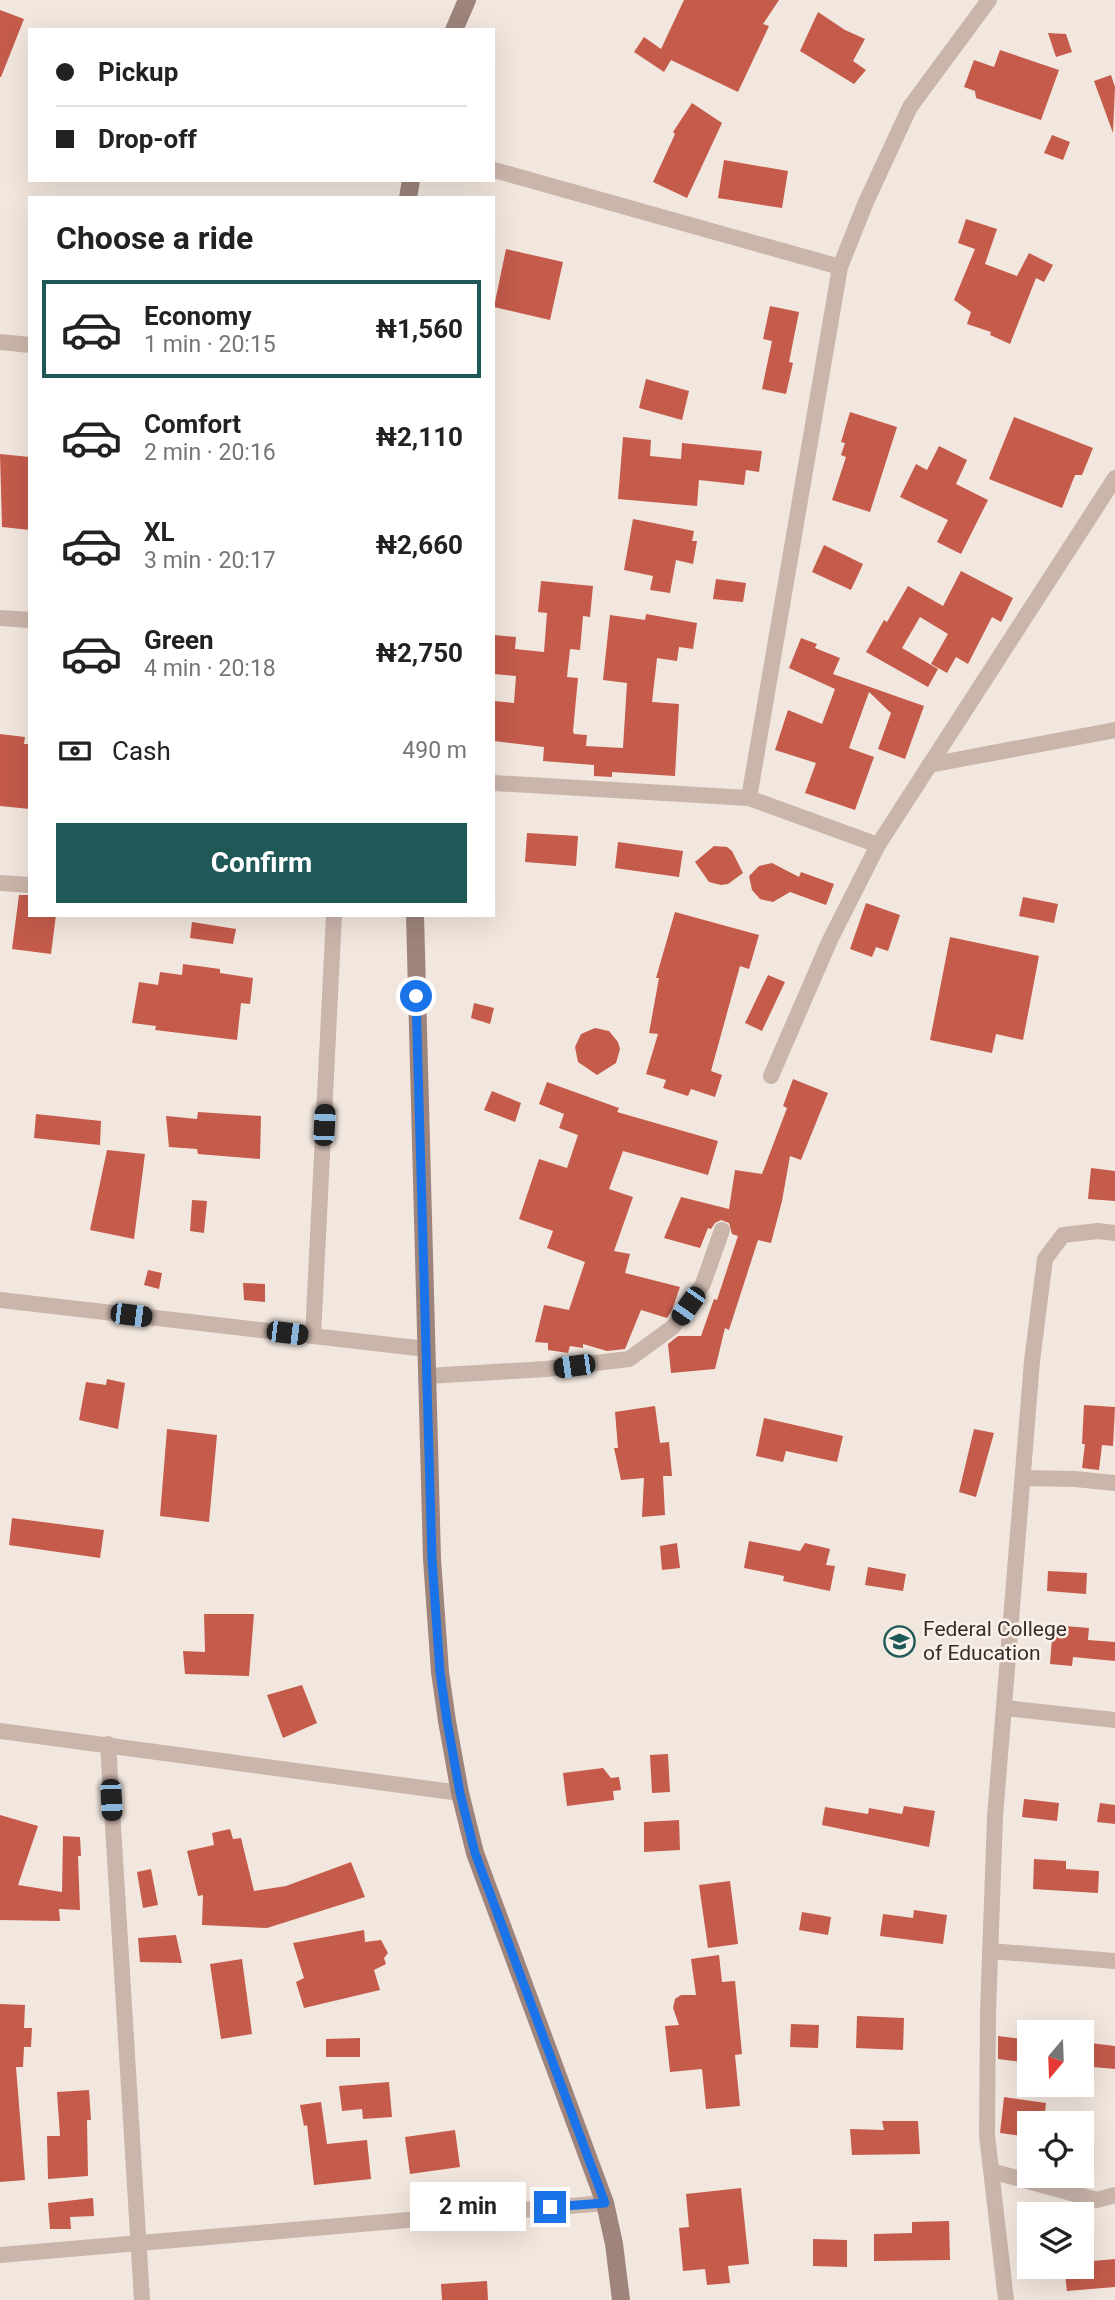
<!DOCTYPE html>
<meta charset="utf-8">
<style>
body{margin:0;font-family:Roboto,sans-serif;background:#f6f6f6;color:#222;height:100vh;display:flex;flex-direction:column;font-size:26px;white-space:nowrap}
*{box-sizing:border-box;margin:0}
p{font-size:23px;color:#767676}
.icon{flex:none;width:38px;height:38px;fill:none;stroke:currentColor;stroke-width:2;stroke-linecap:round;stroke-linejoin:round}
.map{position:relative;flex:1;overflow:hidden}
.details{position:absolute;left:28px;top:196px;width:467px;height:721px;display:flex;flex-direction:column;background:#fff;border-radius:0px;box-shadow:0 7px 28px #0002}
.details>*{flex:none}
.top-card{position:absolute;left:28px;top:28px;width:467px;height:154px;border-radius:0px;box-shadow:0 7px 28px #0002;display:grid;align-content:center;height:154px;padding:0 28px;background:#fff}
.needle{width:46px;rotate:199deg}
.controls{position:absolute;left:1017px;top:2020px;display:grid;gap:14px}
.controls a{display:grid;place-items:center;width:77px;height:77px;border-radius:0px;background:#fff;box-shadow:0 7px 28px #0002;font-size:35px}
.end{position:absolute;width:32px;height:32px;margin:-16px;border:9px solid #1a73e8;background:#fff;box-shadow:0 0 0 4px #fff}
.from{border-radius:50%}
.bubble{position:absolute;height:49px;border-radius:0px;background:#fff;box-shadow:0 7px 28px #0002;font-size:23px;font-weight:700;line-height:49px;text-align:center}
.car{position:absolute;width:21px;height:42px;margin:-21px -10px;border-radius:9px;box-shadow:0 0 5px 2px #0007;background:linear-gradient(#222 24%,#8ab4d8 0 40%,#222 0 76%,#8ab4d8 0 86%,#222 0)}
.top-card b{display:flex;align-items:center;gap:24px;height:66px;font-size:26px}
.top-card b+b{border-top:2px solid #e0e0e0}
.top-card i{width:18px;height:18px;background:#222}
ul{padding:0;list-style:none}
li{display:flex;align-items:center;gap:21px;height:98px;margin:0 14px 10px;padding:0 14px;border:4px solid transparent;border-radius:0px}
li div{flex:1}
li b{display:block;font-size:26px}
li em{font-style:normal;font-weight:700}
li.active{border-color:#1f5957}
li>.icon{width:63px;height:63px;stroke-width:1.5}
h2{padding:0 28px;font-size:32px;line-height:84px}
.pay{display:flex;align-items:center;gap:18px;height:77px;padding:0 28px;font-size:26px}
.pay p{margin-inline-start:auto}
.cta{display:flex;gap:14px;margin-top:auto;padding:14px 28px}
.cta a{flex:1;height:80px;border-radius:0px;background:#1f5957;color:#fff;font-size:28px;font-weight:700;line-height:80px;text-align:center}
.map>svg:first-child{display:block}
</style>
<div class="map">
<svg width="1115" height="2300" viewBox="0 0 1115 2300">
<rect width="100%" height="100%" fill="#f2e7de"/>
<path fill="#c45b4b" d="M684,0H779L763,24L769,26L738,92L671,60L664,72L634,52L644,37L661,49Z
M0,10L24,19L1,77H0Z
M818,12L845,30L865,39L853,61L866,70L854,84L800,51Z
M1048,33L1066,34L1072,52L1056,57Z
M1000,50L1059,70L1041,120L976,98L975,91L964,87L974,60L994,67Z
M1111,75L1115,87L1113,133L1094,81Z
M692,103L722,123L687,198L653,182L675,134L673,132Z
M1052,135L1070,142L1063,160L1044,153Z
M724,160L788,171L782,208L718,198Z
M966,219L997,229L985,264L1017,276L1029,253L1053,265L1044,282L1036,278L1010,344L990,335L991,332L967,324L971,312L954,300L975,249L958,243Z
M506,249L563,262L550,320L494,307Z
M770,306L799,312L789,362L793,363L786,394L762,389L772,341L763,339Z
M646,379L689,391L682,420L639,408Z
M850,412L897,427L870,512L832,500L846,457L841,455L845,443L841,442Z
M1014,417L1093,448L1082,475H1075L1062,508L989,479Z
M623,437L651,440L650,456L681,459L682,443L762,451L759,472L746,470L744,485L699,480L697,506L618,499Z
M939,446L967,460L956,484L988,500L961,554L937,542L948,520L900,497L916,464L927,470Z
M0,454L30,457V530L2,527Z
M633,519L694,531L692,541H697L693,564L676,560L670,593L650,590L653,576L624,570Z
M824,545L863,564L851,590L812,572Z
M961,571L1013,598L1001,622L992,617L968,664L956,657L947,673L931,664L948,634L920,617L902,648L938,669L928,687L866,652L884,620L887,622L908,586L943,606Z
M716,579L746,583L743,602L713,599Z
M541,581L593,586L590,617L583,616L580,650L570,649L567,677L578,678L573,731L574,734L587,735L586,746L623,748L627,683L603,680L610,615L645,620L646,614L697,623L693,649L679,647L677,661L657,658L652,702L679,704L675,776L612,772V777L594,776V765L543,761L544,747L494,741V701L514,703L516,676L494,674V635L516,637L515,649L544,652L547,613L538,612Z
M801,638L817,644L815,648L840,658L833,674L924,706L905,759L878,749L891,713L869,692L849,748L874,757L855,810L805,793L816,763L775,750L788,710L822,724L835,689L789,668Z
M0,734L25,737L24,744H30V809L0,806Z
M527,833L578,836L576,866L525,862Z
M618,842L683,851L679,877L615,868Z
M714,846L727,847L732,851L743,873L728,884L721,885L709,882L695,862Z
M772,863L799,877L801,872L834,884L826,905L790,892L773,902L760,899L752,890L749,876L759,866Z
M19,895H30V915H56L51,954L12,949Z
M1023,897L1058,904L1054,923L1019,916Z
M866,903L900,915L888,951L876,947L872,957L850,949Z
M675,912L759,935L749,969L740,966L711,1071L722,1075L715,1097L691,1089L688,1096L663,1088L666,1080L646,1074L658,1034L649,1033L659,978H656Z
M192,922L236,929L233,944L190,938Z
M950,937L1039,956L1023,1040L996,1034L992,1053L930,1040Z
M183,964L220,969V973L253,978L250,1004L241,1003L237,1040L155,1030L156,1026L132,1023L139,982L158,985L160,972L182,975Z
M768,975L785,982L762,1031L745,1023Z
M474,1003L494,1008L490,1024L471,1018Z
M595,1028L609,1031L618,1042L620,1049L616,1063L597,1075L578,1062L575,1047L581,1034Z
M793,1079L828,1093L801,1160L790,1156L782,1201L771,1243L758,1240L729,1330L725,1328L715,1369L671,1373L668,1344L678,1336H701L714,1299L717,1300L738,1236L732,1234L729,1223L721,1220L715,1223L711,1229L708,1228L700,1248L664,1238L681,1197L729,1209L735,1170L762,1174L787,1108L783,1106Z
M547,1082L619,1108L617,1112L718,1141L708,1175L623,1151L609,1189L633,1197L614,1251L630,1254L625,1273L680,1287L672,1310L667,1318L641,1310L625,1349L607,1351L583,1344V1348L570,1346L568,1353L548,1350V1343L535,1342L544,1305L569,1310L585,1262L547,1248L553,1231L519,1219L539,1159L567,1168L578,1135L559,1128L564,1114L539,1104Z
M492,1091L521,1103L515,1122L484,1110Z
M198,1112L261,1116L260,1159L198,1154L197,1149L169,1147L166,1116L197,1119Z
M36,1114L101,1121L100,1145L34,1138Z
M107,1150L145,1154L134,1239L90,1230Z
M1091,1168L1115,1171V1201L1088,1199Z
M192,1200L207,1201L204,1233L190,1231Z
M148,1270L162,1273L159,1289L144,1285Z
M243,1283L265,1284V1302L244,1300Z
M107,1379L125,1383L118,1429L79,1420L86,1382L106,1385Z
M1084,1405L1115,1407L1113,1446L1102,1445L1099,1470L1082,1468L1085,1444H1082Z
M655,1406L660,1443L669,1442L672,1476H663L665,1515L642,1517L644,1478L621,1480L614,1448H618L615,1412Z
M764,1418L843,1436L837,1462L786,1451L783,1462L756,1456Z
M167,1429L217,1435L209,1522L160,1516Z
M974,1429L994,1433L976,1497L959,1492Z
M12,1518L104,1530L100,1558L9,1545Z
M749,1541L800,1551L805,1543L830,1549L826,1565L835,1566L830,1591L783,1581L784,1576L744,1568Z
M677,1543L680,1568L662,1570L660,1546Z
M868,1567L906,1574L903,1591L865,1585Z
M1048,1571L1087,1573L1086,1594L1047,1591Z
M204,1614H254L249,1676L185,1674L183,1651L205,1652Z
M1053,1625L1089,1628L1088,1640L1115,1642V1661L1073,1657L1072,1666L1050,1664Z
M302,1685L317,1723L283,1738L267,1695Z
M668,1754L670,1792L652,1793L650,1755Z
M603,1768L611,1778L619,1777L621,1790L613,1791L614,1800L567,1806L563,1773Z
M1024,1799L1059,1803L1057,1821L1022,1817Z
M1100,1803L1115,1805V1824L1097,1822Z
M904,1806L935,1811L929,1847L822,1825L825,1807L868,1814L869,1808L902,1814Z
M0,1815L38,1826L18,1885L62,1892L63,1836L80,1837L81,1856H78L80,1910L59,1909L60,1921L0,1920Z
M679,1820L680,1850L644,1852V1822Z
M230,1829L233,1839L241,1838L254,1891L286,1886L351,1862L365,1897L267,1928L202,1925L203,1895L198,1896L187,1851L214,1845L212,1833Z
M1034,1859L1066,1861V1869L1099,1871L1098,1893L1033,1889Z
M151,1869L158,1905L143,1908L137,1872Z
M730,1881L738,1944L708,1948L699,1885Z
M914,1910L947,1915L943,1944L880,1936L883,1914L913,1918Z
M802,1912L831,1917L828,1935L799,1930Z
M364,1930L365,1942L381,1940L388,1953L384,1958L386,1964L374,1970L380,1990L304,2008L296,1982L304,1978L293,1943Z
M176,1935L182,1963L140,1962L138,1938Z
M719,1955L722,1982L735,1981L742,2054L735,2055L740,2106L706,2109L702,2069L670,2072L665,2026L679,2025L673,2008L675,1999L681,1995H696L691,1959Z
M242,1959L252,2034L221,2039L210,1964Z
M0,2004L25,2005L24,2028H32L31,2047H24L23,2067H16L25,2180L0,2182Z
M857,2016L904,2018L903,2050L856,2048Z
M791,2024L819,2025L818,2048L790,2047Z
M998,2036L1029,2040V2063L998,2059Z
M360,2038V2057H326V2039Z
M1082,2042L1115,2046V2069L1082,2066Z
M389,2082L392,2117L363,2119L362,2109L342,2111L339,2086Z
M89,2090L91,2120H87L88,2176L48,2179L47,2136H60L57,2092Z
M1004,2097L1046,2103L1044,2123H1029V2137L1000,2133Z
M321,2102L327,2144L367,2140L371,2179L314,2185L307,2125L304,2126L300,2105Z
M882,2121H918L920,2154L852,2155L850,2129L884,2130Z
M455,2130L460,2167L410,2174L405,2137Z
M741,2188L749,2264L728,2266L730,2283L707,2285L705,2269L683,2271L679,2228L689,2227L686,2194Z
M93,2198L94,2216L70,2217L71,2229H50L48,2203Z
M949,2221L950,2260L874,2261V2234L912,2233V2222Z
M813,2239L847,2240V2267L813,2266Z
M1115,2259V2287L1067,2291L1064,2266H1082V2262Z
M487,2281L488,2300H442L441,2284Z"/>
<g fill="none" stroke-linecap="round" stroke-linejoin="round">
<path stroke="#cab5aa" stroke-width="16" d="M494,170L840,267
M0,342L30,345
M0,618L30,620
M929,765L1115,730
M494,783L749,798L878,845L1115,478
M749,798L840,267L866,202L910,107L989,0
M0,883L30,885
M771,1076L830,940L878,845
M0,1300L426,1349
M313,1336L334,915
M427,1376L546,1369L629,1359L673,1327L703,1284L722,1230
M1023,1478L1075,1479L1115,1483
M1005,1708L1115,1720
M0,1731L460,1793
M108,1744L142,2300
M990,1951L1115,1961
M991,2171L1097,2200L1115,2195
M0,2255L605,2203
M1006,2300L987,2135L988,2013L995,1817L1032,1361L1045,1259L1063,1235L1098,1231L1115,1233"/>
<path stroke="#9e847b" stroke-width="18" d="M454,30L467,0
M408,198L411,180
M415,915L432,1559L440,1672L447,1721L460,1793L475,1853L605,2203L614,2244L621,2300"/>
</g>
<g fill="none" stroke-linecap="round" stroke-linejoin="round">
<path stroke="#1a73e8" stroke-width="9" d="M416,996L432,1559L440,1672L447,1721L460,1793L475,1853L605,2203L550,2207"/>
</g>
<defs>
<symbol id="school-ring" viewBox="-11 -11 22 22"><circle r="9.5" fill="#faf1eb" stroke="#1f5957" stroke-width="1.5"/><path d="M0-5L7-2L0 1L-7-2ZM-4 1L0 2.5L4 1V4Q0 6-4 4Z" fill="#1f5957"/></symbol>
</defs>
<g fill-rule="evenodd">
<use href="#school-ring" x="882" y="1624" width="35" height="35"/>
</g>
<g text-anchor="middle" stroke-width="5" stroke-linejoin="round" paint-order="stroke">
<g font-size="21" fill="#382c29" stroke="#faf1eb" text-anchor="start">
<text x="923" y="1636">Federal College<tspan x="923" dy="24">of Education</tspan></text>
</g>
</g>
</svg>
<div class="controls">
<a><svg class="needle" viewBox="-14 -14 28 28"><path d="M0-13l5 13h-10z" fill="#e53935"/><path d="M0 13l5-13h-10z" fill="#767676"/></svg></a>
<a><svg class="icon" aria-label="locate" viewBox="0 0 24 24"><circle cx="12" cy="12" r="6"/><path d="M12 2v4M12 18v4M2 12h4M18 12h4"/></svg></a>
<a><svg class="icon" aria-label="layers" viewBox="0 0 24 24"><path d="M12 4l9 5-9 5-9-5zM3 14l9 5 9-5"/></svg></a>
</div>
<i class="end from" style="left:416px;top:996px"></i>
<i class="end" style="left:550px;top:2207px"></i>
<div class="bubble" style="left:410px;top:2182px;width:116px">2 min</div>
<i class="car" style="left:324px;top:1125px;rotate:3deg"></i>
<i class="car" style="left:688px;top:1306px;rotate:215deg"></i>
<i class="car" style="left:131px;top:1315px;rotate:97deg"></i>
<i class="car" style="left:287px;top:1333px;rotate:97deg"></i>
<i class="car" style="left:574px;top:1366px;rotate:262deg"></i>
<i class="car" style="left:111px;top:1800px;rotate:177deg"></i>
<div class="top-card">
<b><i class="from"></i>Pickup</b>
<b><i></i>Drop-off</b>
</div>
<section class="details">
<h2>Choose a ride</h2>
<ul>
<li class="active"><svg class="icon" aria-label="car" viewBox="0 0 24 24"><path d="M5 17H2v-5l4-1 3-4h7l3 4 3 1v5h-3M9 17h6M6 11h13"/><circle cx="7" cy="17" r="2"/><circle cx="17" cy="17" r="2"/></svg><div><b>Economy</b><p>1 min · 20:15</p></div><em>₦1,560</em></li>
<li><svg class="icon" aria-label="car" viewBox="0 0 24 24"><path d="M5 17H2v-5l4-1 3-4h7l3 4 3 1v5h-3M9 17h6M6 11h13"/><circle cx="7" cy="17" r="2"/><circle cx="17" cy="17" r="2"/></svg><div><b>Comfort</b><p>2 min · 20:16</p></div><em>₦2,110</em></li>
<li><svg class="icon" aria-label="car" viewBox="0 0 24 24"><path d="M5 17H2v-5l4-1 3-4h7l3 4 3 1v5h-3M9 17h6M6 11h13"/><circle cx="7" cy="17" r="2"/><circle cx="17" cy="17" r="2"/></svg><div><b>XL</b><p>3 min · 20:17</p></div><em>₦2,660</em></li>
<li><svg class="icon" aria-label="car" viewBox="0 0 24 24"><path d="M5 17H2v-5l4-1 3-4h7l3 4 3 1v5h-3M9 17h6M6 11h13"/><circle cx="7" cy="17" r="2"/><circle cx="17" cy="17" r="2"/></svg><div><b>Green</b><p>4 min · 20:18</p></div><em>₦2,750</em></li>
</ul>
<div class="pay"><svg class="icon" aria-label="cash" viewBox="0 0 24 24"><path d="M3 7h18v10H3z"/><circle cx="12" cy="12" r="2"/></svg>Cash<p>490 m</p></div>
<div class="cta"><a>Confirm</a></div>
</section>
</div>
